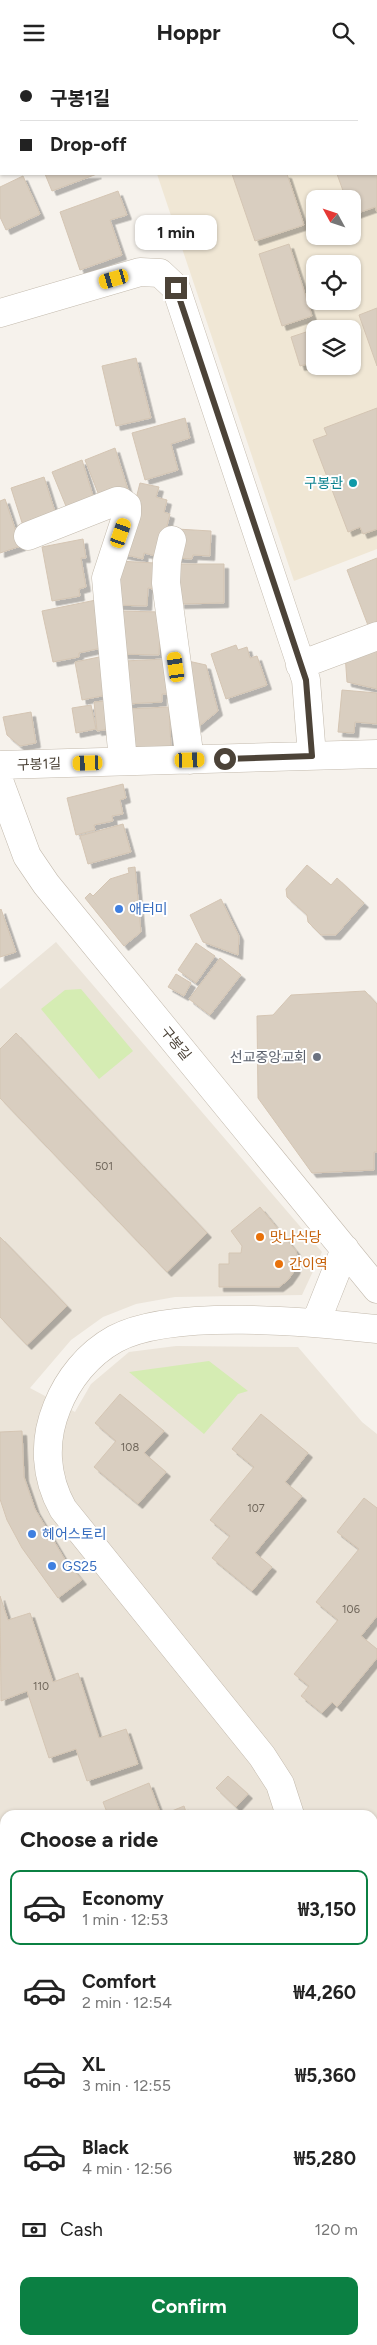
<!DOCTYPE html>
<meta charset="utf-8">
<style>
body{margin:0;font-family:Figtree,"Noto Sans KR",sans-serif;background:#f2f2f2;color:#222;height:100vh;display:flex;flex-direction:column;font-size:19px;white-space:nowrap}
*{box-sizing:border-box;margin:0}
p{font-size:16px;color:#767676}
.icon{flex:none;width:28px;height:28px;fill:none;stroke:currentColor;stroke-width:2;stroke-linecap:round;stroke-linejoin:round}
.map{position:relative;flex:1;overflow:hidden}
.sheet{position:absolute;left:0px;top:1745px;width:378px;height:535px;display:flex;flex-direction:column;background:#fff;border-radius:15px 15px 0 0;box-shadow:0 1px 4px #0004}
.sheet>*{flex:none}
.hud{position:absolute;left:0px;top:0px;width:378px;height:110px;box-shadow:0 1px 4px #0004;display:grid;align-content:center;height:110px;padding:0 20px;background:#fff}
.needle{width:32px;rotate:310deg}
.tools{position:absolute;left:306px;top:125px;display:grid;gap:10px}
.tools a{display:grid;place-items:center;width:55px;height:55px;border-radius:10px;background:#fff;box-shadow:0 1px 4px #0004;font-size:25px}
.end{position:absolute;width:22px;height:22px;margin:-11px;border:6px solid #4c4338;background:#fff;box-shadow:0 0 0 2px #fff}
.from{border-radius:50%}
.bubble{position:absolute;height:35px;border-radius:10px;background:#fff;box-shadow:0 1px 4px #0004;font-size:16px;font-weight:700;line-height:35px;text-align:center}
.car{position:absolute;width:15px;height:30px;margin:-15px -8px;border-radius:6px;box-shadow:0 0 4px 1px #0007;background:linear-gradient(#f5c518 24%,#345 0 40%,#f5c518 0 76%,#345 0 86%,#f5c518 0)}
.hud b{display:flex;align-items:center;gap:18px;height:48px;font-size:19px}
.hud b+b{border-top:1px solid #e0e0e0}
.hud i{width:12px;height:12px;background:#222}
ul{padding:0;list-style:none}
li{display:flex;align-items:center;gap:15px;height:75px;margin:0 10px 8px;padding:0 10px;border:2px solid transparent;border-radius:10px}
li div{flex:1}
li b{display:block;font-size:19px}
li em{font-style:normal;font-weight:700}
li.active{border-color:#0b8043}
li>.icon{width:45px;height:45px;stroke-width:1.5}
h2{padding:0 20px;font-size:22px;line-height:60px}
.pay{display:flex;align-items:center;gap:12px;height:55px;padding:0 20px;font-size:19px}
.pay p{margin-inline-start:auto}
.action{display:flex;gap:10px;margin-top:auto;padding:10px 20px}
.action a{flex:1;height:58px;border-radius:10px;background:#0b8043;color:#fff;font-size:20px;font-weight:700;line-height:58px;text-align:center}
header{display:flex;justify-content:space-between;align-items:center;height:65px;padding:0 20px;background:#fff;font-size:22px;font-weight:700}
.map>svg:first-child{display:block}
</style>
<header><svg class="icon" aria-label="menu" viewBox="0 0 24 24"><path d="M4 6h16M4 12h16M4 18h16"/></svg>Hoppr<svg class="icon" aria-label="search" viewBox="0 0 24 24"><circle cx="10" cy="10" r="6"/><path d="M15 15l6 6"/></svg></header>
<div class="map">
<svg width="377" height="2280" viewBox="0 0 377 2280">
<defs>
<filter id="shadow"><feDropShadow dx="4.5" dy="4.5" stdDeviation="0" flood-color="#0004"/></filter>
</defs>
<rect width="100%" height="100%" fill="#f6f2ec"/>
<path fill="#ebe4d9" d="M56,877L322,1187L302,1230L175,1232L136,1239L103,1252L71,1275L30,1323L75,1347L91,1319L129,1287L176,1281L298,1282L362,1357L377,1369V2280H177L173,2275H372V1750H5V2055L0,2049V924Z"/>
<path fill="#f0e7d5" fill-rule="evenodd" d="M120,0H377V484L294,516L157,109H376V1ZM315,134H352V171H315ZM315,199H352V236H315ZM315,264H352V301H315Z"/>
<path fill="#d5ecb3" d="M81,924L133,986L99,1014L41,944L65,925Z
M209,1296L248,1326L238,1329L204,1369L129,1307Z"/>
<path fill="#d9cec0" stroke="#d4c5b3" filter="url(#shadow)" d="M196,0H250V1H196Z
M307,0H377V147L375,142L352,150V134H346L337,109H376V1H304Z
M45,109H97L52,126Z
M232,109H287L304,160L255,176Z
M23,111L40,149L6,165L0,152V122Z
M118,126L127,150L110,155L122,190L80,205L60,147Z
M289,179L312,251L282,261L259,189Z
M377,243V301L359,250Z
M312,265L315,276V297L300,301L291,272Z
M136,293L151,353L116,361L102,301Z
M377,343V464L363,469L360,462L348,467L313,375L327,370L324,363Z
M185,353L190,373L171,379L178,405L145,415L132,368Z
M115,383L129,428L102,438L85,395Z
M82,395L96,440L70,451L52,407Z
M44,412L58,456L25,467L11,423Z
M140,418L159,422L156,432L167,435L164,447L170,449L159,492L144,488L143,494L122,489Z
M5,434L21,481L0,488V436Z
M177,464L211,466L210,491L193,490L192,494L176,493Z
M83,474L86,493H81L86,522L79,524L80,531L52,536L42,482Z
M377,493V560L369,563L347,505Z
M118,496L155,498L153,524L148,523L147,541L115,540Z
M180,499H224V538L180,539Z
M96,535L106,582L79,588V592L53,597L42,546Z
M119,546L161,547L159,590L118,589Z
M236,580L238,585L247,582L250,593L257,591L267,620L226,634L211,589Z
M377,581V624L347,617L345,589Z
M104,591L112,629L82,635L75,597Z
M165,594L167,629H162V637L126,639L124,596Z
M188,596L206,600L218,646L197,663Z
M342,625L377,628V659L355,657L354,668L338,667Z
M114,635L117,663L97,666L94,637Z
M91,640L96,664L76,668L72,643Z
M169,642L171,682L127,684L126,644Z
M31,647L36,678L20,681L7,670L3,652Z
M123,719L126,733L120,735L123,749L112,751L113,756L94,760L95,765L76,770L67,733Z
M123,759L131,787L88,799L80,771Z
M307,800L331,820L337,813L364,838L336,870H321L308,857L307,850L287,832L286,824Z
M135,802L141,867L124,881L85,833L90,828L93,831L110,814L129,808L128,803Z
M221,834L239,871L238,890L203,877L190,850Z
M1,844L16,887L0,892V845Z
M196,878L215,891L196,918L178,905Z
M220,893L241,910L210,950L189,934Z
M176,909L191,918L184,931L168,922Z
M365,926L377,939V1087H374V1105L312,1108L258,1033L257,951L273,950L291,930Z
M16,968L207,1168L167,1207L0,1033V984Z
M260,1142L296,1186L298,1195L295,1205L288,1215L279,1222H219V1199H229V1188H241L242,1181L231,1166Z
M0,1172L67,1241L27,1280L0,1252Z
M120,1329L164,1366L144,1388L166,1407L138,1439L94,1402L116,1376L95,1358Z
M261,1349L308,1388L285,1417L302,1431L255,1488L272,1502L252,1526L212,1493L230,1471L210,1455L254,1402L232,1384Z
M22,1366L24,1412L35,1444L64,1493L82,1515L58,1533L22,1483L7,1455L0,1434V1367Z
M364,1433L377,1443V1551L361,1571L377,1584V1593L337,1642L332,1637L322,1648L301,1631L309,1621L294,1609L338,1555L316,1537L359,1484L337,1467Z
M0,1531L8,1555L30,1548L53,1617L78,1608L99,1673L126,1664L138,1699L87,1716L76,1684L49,1693L27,1626L1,1636Z
M228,1711L248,1729L236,1742L216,1723Z
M149,1718L161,1750H108L103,1737Z
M184,1741L187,1750H162Z
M372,1801L377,1804V1889L372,1885Z
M0,1877L5,1883V1959L0,1953Z
M372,1977L377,1980V2041L372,2037Z
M372,2146L377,2150V2212L372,2208Z
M250,2275H330L336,2280H256Z"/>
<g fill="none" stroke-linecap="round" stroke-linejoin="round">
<defs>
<path id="minor" d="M0,248L140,207L160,208L176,223L306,615L312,691
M28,471L117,436H120L127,441V449L106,513L123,696
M172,475L167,496L166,518L190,695
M300,600L377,571
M0,700L377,689
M0,718L27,791L46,819L377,1224
M316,1257L345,1184
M290,1750L280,1719L262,1691L63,1444C45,1412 43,1376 57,1342C68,1314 88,1289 115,1274C172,1243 312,1257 377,1264"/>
</defs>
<use href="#minor" stroke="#c3baad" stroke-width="29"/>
<use href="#minor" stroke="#fff" stroke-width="28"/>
</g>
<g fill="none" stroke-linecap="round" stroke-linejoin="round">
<path stroke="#4c4338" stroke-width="6" d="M176,223L306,615L312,691L225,694"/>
</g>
<circle fill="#0f9aa8" stroke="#fff" stroke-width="2" cx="353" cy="418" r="5"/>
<g fill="#3f7fe0" stroke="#fff" stroke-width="2">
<circle cx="119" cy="844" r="5"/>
<circle cx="32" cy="1469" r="5"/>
<circle cx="52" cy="1501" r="5"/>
</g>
<circle fill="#6b7280" stroke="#fff" stroke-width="2" cx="317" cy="992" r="5"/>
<g fill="#e8710a" stroke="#fff" stroke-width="2">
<circle cx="260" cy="1172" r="5"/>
<circle cx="279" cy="1199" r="5"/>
</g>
<g text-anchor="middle" stroke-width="4" stroke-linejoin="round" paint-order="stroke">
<g font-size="11" fill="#6f665a">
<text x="104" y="1105">501</text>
<text x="130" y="1386">108</text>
<text x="256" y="1447">107</text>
<text x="351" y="1548">106</text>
<text x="41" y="1625">110</text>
</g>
<g font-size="14" fill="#0d838f" stroke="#fff" text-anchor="end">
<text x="343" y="423">구봉관</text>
</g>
<g font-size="14" fill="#4c4338" stroke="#fff">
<text transform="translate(39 699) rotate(-2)" y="5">구봉1길</text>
<text transform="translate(176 978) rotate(51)" y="5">구봉길</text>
</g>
<g font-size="14" fill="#366cbe" stroke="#fff" text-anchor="start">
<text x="129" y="849">애터미</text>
<text x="42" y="1474">헤어스토리</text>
<text x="62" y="1506">GS25</text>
</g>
<g font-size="14" fill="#5b616d" stroke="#fff" text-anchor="end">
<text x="307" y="997">선교중앙교회</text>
</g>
<g font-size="14" fill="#c56008" stroke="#fff" text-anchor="start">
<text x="270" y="1177">맛나식당</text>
<text x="289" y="1204">간이역</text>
</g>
</g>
</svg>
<div class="tools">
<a><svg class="needle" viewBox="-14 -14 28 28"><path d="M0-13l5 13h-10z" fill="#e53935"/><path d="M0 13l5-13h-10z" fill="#767676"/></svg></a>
<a><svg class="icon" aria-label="locate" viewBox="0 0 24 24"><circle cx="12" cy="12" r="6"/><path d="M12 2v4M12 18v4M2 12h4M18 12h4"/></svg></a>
<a><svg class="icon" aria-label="layers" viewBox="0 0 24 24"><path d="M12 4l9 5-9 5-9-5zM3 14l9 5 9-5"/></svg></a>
</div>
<i class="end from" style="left:225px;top:694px"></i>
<i class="end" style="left:176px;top:223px"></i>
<div class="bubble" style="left:135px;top:150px;width:82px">1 min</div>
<i class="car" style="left:114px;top:214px;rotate:254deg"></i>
<i class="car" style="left:121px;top:468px;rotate:19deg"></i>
<i class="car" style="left:176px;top:602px;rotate:352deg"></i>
<i class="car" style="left:190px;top:695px;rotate:88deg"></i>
<i class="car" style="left:88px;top:698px;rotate:268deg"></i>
<div class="hud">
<b><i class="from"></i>구봉1길</b>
<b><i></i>Drop-off</b>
</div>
<section class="sheet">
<h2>Choose a ride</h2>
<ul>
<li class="active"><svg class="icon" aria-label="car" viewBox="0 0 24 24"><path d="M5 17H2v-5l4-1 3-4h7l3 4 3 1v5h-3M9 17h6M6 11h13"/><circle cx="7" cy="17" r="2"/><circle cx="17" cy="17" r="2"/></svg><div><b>Economy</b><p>1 min · 12:53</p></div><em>₩3,150</em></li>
<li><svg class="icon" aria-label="car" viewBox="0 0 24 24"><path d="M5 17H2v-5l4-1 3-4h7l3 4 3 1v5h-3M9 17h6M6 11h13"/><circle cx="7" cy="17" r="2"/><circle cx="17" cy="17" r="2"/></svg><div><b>Comfort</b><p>2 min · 12:54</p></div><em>₩4,260</em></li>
<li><svg class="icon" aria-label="car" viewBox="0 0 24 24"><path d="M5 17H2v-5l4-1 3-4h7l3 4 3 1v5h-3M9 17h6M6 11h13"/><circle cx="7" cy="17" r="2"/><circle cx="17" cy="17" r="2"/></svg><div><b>XL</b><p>3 min · 12:55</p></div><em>₩5,360</em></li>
<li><svg class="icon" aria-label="car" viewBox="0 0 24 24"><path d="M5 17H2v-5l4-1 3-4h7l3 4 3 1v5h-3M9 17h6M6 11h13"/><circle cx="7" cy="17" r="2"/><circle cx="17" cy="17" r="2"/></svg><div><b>Black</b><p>4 min · 12:56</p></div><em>₩5,280</em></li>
</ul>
<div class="pay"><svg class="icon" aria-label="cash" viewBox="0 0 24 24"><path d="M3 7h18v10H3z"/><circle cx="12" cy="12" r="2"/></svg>Cash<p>120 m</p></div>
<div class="action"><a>Confirm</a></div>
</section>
</div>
